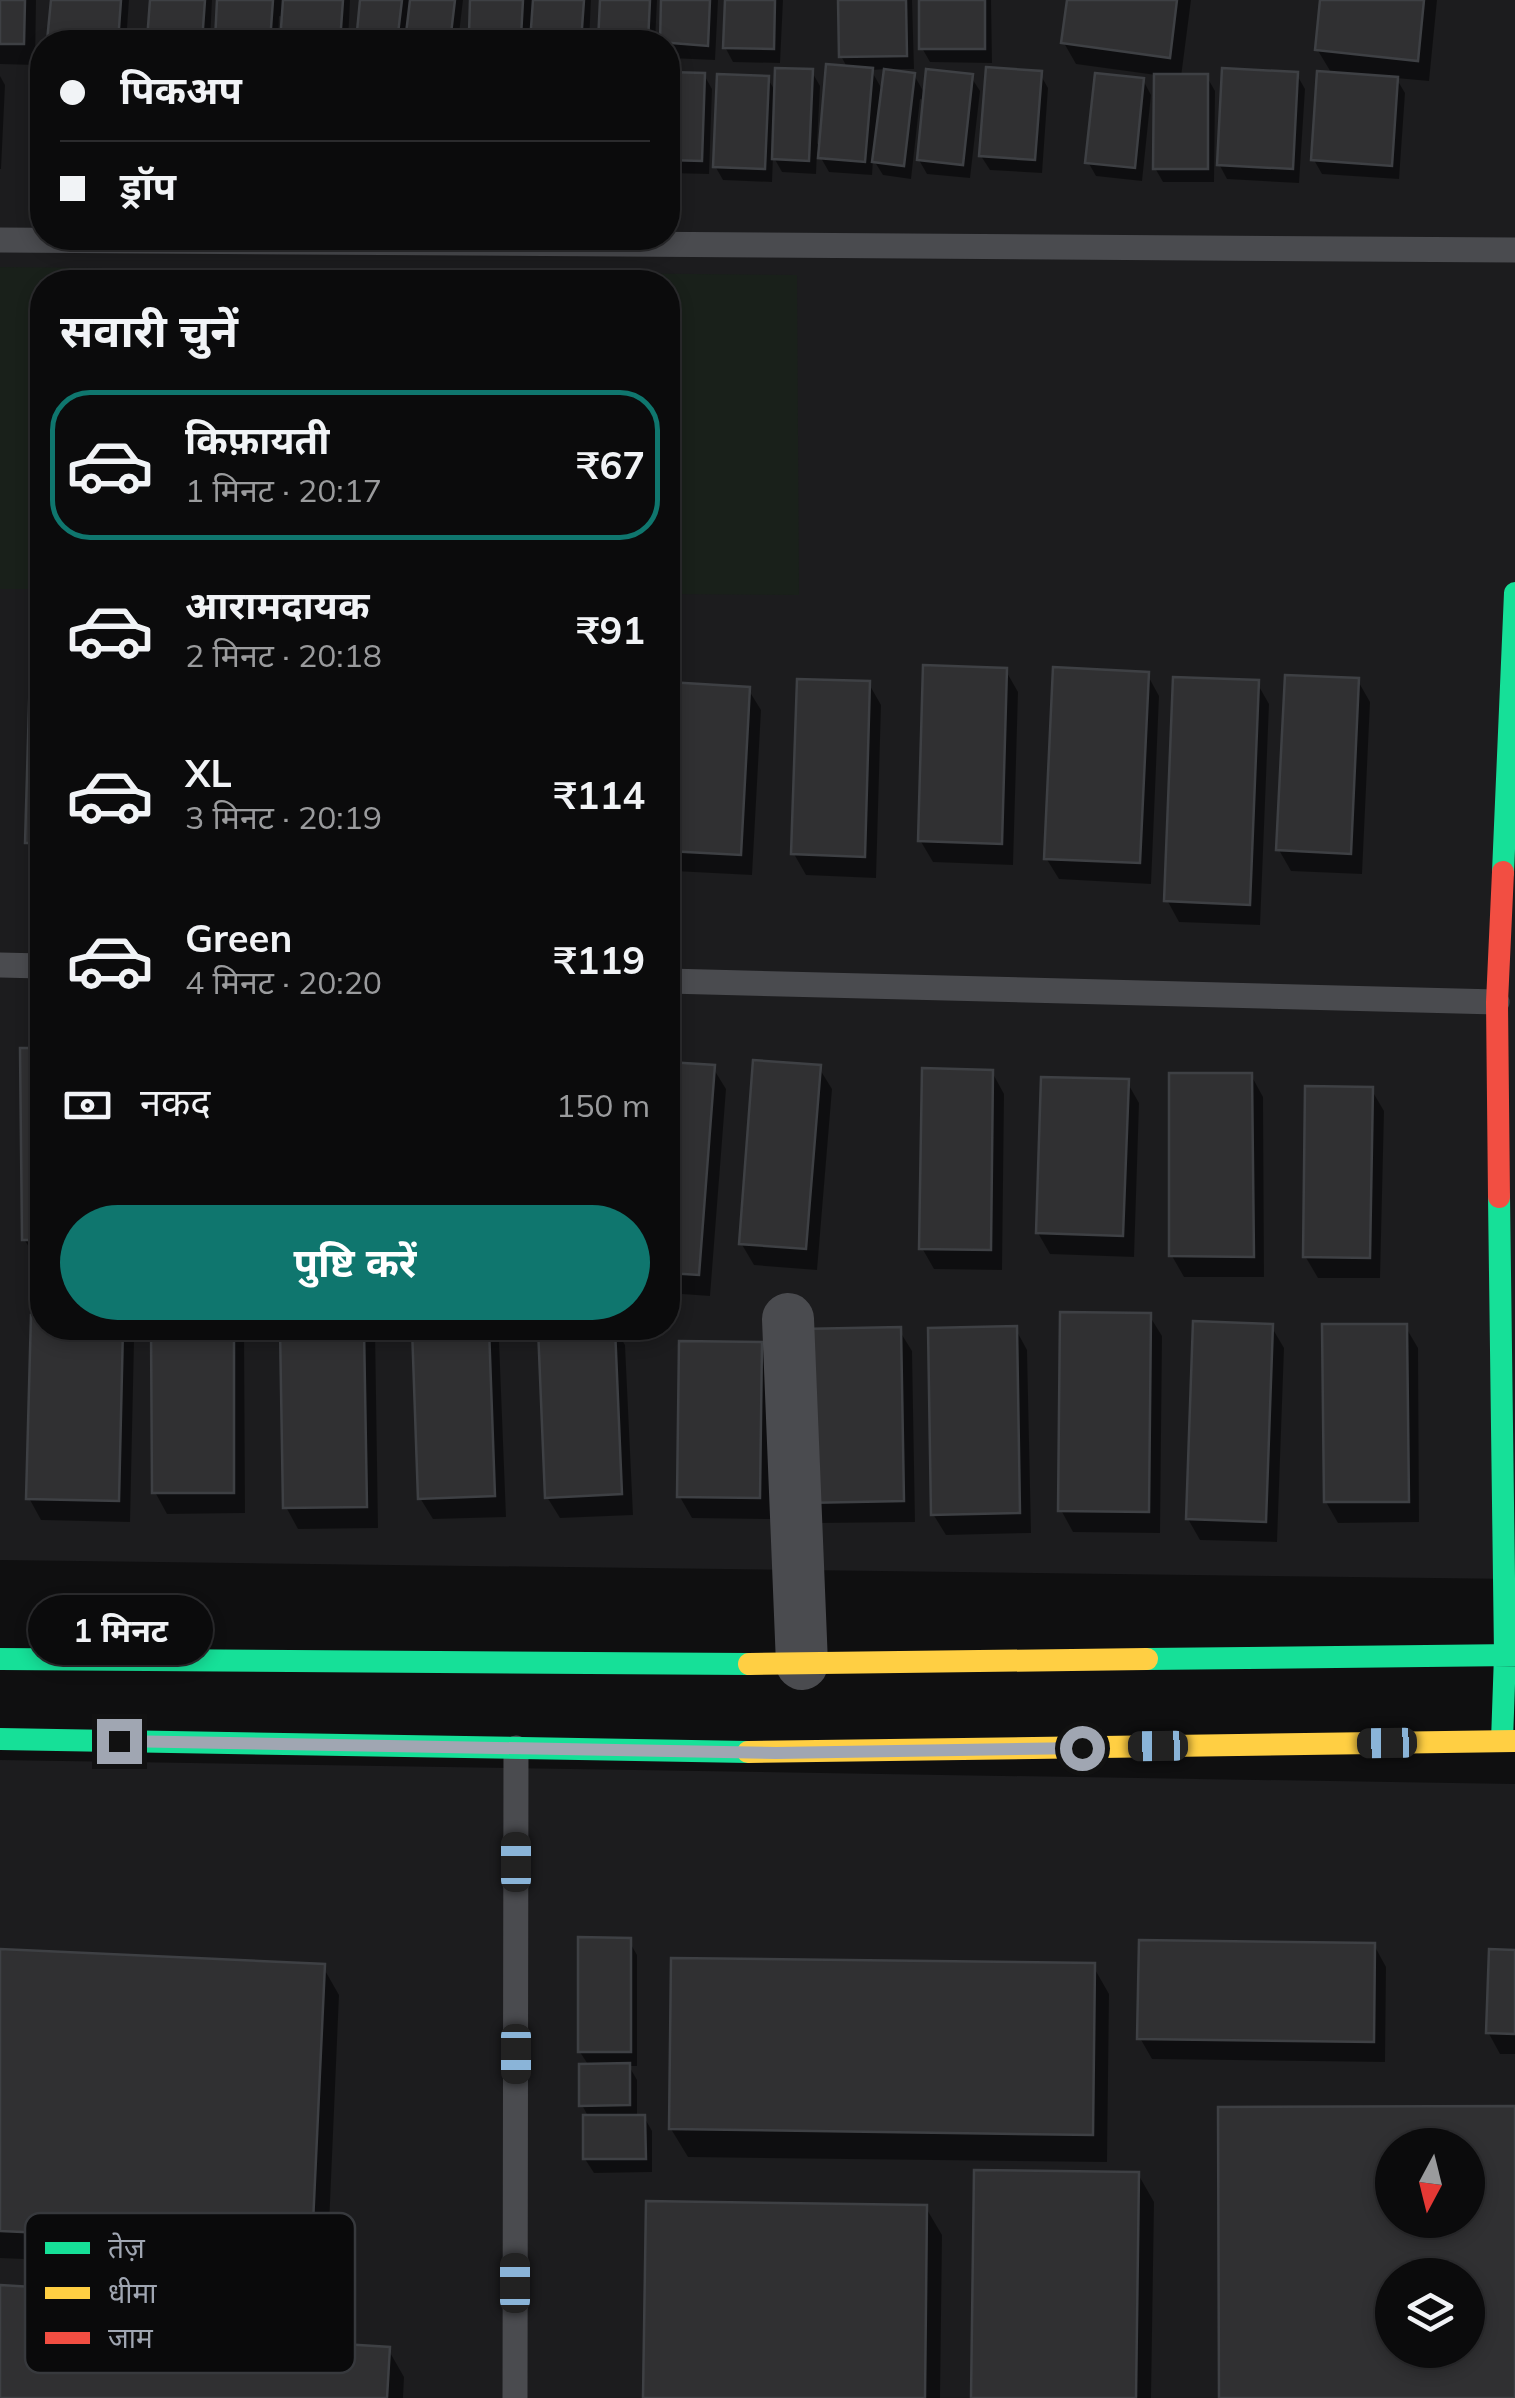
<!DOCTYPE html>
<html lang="hi">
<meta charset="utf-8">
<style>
body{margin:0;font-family:Mulish,"Noto Sans Devanagari",sans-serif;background:#19191a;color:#f1f3f6;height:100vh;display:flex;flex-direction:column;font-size:38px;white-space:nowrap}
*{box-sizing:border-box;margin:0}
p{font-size:32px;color:#9a9b9d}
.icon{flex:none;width:55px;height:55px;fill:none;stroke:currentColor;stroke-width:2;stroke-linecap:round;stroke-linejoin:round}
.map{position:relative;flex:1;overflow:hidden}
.drawer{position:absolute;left:30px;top:270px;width:650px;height:1070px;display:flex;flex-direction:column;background:#0b0b0c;border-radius:40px;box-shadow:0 5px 15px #0003,0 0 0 2px #2b2b2d}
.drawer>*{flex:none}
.guide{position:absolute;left:30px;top:30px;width:650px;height:220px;border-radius:40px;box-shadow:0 5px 15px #0003,0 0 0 2px #2b2b2d;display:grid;align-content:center;height:220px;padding:0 30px;background:#0b0b0c}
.needle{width:65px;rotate:187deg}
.controls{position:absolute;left:1375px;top:2128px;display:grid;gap:20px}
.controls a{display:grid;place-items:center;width:110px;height:110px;border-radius:50%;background:#0b0b0c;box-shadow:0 5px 15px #0003,0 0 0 2px #2b2b2d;font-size:50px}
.end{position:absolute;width:45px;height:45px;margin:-22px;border:12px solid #a0a6b2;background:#111;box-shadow:0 0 0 5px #111}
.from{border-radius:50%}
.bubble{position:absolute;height:70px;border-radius:35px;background:#0b0b0c;box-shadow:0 5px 15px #0003,0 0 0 2px #2b2b2d;font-size:32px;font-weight:700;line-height:70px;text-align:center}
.car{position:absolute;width:30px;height:60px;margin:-30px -15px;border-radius:12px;box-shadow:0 0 8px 2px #0007;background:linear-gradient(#222 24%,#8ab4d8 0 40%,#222 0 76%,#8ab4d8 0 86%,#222 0)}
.guide b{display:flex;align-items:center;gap:35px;height:95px;font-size:38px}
.guide b+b{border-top:2px solid #2b2b2d}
.guide i{width:25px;height:25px;background:#f1f3f6}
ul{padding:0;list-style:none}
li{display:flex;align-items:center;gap:30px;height:150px;margin:0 20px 15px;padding:0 10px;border:5px solid transparent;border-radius:40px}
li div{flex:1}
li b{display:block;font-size:38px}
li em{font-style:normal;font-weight:700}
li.active{border-color:#0f766e}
li>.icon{width:90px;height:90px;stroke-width:1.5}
h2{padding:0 30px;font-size:45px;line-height:120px}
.pay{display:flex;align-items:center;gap:25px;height:110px;padding:0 30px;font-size:38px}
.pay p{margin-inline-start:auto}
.primary-button{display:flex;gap:20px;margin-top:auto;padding:20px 30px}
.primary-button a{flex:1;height:115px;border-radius:60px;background:#0f766e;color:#fff;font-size:40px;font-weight:700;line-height:115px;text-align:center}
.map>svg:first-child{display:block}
</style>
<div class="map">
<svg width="1515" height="2398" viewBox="0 0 1515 2398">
<rect width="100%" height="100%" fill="#0f0f10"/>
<path fill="#1c1c1e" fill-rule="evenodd" d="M0,0H1515V1579L0,1560ZM42,42H668V238H42ZM42,282H668V1328H42Z
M0,1760L1515,1784V2398H0ZM1392,2145H1468V2220H1392ZM1392,2275H1468V2350H1392Z"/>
<path fill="#19201a" d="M0,267L797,275L799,595L668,594V282H42V589H0Z"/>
<path fill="#0007" fill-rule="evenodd" d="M0,0H36L35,65L0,64Z
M53,0H129L126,42H51Z
M153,0H212L210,42H152Z
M220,0H350L348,42H283L284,17L279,16L278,42H219Z
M363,0H463L458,42H358Z
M473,0H591L589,42H532L528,35V42H476L471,34Z
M602,0H657L655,42H600Z
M664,0H718L715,60L670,58L668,42H662Z
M727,0H783L780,63L733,62L725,47Z
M840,0H912L914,69H890V73L914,75L926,96L971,77L980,91L970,178L927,174L919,160L925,100L920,99L911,179L883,175L873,159L872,175L829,172L817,151L816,174L782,172L773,156L772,182L723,180L715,166L768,79L777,94L812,72L820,86L817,144L822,145L848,69L841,56ZM886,69L883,91L871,70Z
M922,0H991L992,63L930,62L922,48Z
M1069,0H1191L1181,77H1207L1215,91L1214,182H1163L1155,168L1156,75L1076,64L1064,43Z
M1322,0H1437L1429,81L1396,78L1405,93L1399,179L1322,174L1314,160L1332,74L1317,49Z
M40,57H42V161L33,144Z
M668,74L704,75L712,89L709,174L668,173Z
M1040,74L1048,88L1042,173L990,170L981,156Z
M1297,75L1305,89L1299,183L1227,179L1219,164Z
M0,76L5,85L1,169H0Z
M1143,80L1151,95L1142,181L1096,176L1088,162Z
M1006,671L1018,692L1013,865L933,862L920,840Z
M33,674H42V864L28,842Z
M1147,674L1159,696L1151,884L1059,879L1046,858Z
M1358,681L1370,702L1362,874L1291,871L1279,850Z
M1257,683L1269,704L1260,925L1179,922L1167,900Z
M670,684L748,689L761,710L752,875L674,871L668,860Z
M869,684L881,705L876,878L806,875L794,854Z
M22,1050H42V1260H37L24,1239Z
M668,1064L713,1068L726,1089L710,1296L668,1293Z
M819,1068L832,1089L817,1270L754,1265L741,1243Z
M992,1072L1004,1094L1002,1270L934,1269L922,1248Z
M1251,1075L1263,1097L1264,1277H1184L1172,1256Z
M1127,1082L1139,1103L1134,1257L1050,1254L1038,1233Z
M1371,1089L1384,1111L1380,1278H1318L1305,1256Z
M1149,1315L1162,1336L1160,1533L1073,1532L1061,1510Z
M33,1317H42V1328H126L134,1341L130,1522L41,1520L29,1498Z
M1271,1326L1284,1348L1277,1542L1200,1540L1188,1519Z
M1405,1326L1418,1348L1419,1522L1338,1523L1326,1502Z
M154,1328H244L245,1513L167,1514L155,1492Z
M283,1328H375L378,1528L298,1529L286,1507Z
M414,1328H492L499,1341L506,1517L433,1519L420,1498Z
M541,1328H615L625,1345L633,1515L560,1518L547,1497Z
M1015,1328L1027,1350L1031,1533L946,1535L933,1514Z
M899,1330L912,1351L915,1522L819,1523L806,1502Z
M760,1345L773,1366L771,1519L692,1518L680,1497Z
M629,1941L637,1955V2066H629L637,2080V2117H644L652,2131V2172L594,2173L585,2159L589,2118L582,2105L589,2066L580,2052Z
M1374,1945L1386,1967L1385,2062L1152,2059L1140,2038Z
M0,1952L323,1967L339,1995L327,2272L0,2258Z
M1515,1952V2054H1500L1488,2032Z
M1093,1966L1109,1994L1107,2162L688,2157L671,2129Z
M1515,2109V2398H1221V2110ZM1392,2145H1468V2220H1392ZM1392,2275H1468V2350H1392Z
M1138,2174L1154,2202L1151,2398H973Z
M926,2208L942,2235L940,2398H646Z
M0,2288L83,2293L99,2321L98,2332L388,2349L404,2377L403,2398H0Z"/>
<path fill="#303032" stroke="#3e4044" stroke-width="2.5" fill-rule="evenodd" d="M0,0H25L24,44H0Z
M51,0H121L118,42L47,41Z
M150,0H205L202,42L147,40Z
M217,0H273L270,42L215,41Z
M283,0H343L340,42H280Z
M360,0H402L397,42H356Z
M410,0H455L450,42H405Z
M470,0H523L521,37L469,34Z
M533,0H584L581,42H530Z
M600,0H650L648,42H598Z
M661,0H710L708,46L660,42Z
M725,0H775L774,49L723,48Z
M838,0H906L907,56L839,57Z
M919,0H985V49H919Z
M1067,0H1177L1170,58L1061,43Z
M1320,0H1424L1418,61L1315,50Z
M38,54L42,55V145L30,144Z
M826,64L873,68L865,162L818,158Z
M986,67L1042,71L1035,160L979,156Z
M775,68L813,69L809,161L772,159Z
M1222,68L1298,72L1293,169L1217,165Z
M884,69L915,73L904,166L872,162Z
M926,69L973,74L963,165L917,160Z
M1317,71L1398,77L1392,166L1311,160Z
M668,72L705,73L702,161L668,160Z
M1095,73L1144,78L1135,168L1085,163Z
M717,74L769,76L765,169L713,167Z
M1154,74H1208V169H1153Z
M923,665L1007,668L1002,844L918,841Z
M1053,667L1149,672L1140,863L1044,859Z
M30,671L42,672V843H25Z
M1285,675L1359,678L1351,854L1276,850Z
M1173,677L1259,680L1250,905L1164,901Z
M797,679L870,681L865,857L791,854Z
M668,682L750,687L741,855L668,851Z
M20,1048H42V1240H22Z
M753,1060L821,1065L806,1249L739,1244Z
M668,1062L715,1065L699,1275L668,1273Z
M922,1068L993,1070L991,1250L919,1249Z
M1169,1073H1252L1254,1257L1169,1256Z
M1041,1077L1129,1079L1123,1236L1036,1233Z
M1305,1086L1373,1087L1370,1258L1303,1257Z
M1060,1312L1151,1313L1149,1512L1058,1511Z
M31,1315H42V1328H123L119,1501L26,1499Z
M1193,1321L1273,1324L1266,1522L1186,1519Z
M1322,1324H1407L1409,1502H1324Z
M1017,1326L1020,1513L931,1515L928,1328Z
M901,1327L904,1501L804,1503L800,1329Z
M151,1328H234V1493H152Z
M280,1328H364L367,1507L283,1508Z
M412,1328H489L495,1496L418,1499Z
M538,1328H615L622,1494L545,1498Z
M679,1341L762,1342L760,1498L677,1497Z
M578,1937L631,1938V2052H578Z
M1139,1940L1375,1943L1374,2042L1137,2039Z
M0,1949L325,1964L312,2245L0,2231Z
M1489,1949L1515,1950V2034L1486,2033Z
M671,1958L1095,1963L1093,2135L669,2129Z
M630,2063V2105L579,2106V2064Z
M1515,2106V2398H1219L1218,2107ZM1392,2145H1468V2220H1392ZM1392,2275H1468V2350H1392Z
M583,2115H645L646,2159H583Z
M974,2170L1139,2172L1136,2398H971Z
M646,2201L927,2205L925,2398H643Z
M0,2285L84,2290L82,2328L390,2347L387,2398H0Z"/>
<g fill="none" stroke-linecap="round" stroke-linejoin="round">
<path stroke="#4a4b4f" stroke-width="25" d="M0,240L1515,250
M0,965L42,966
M668,981L1497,1002
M515,2398L516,1748"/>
<path stroke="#4a4b4f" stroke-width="52" d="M788,1319L802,1664"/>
<path stroke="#16e098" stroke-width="22" d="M1503,872L1515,593
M1499,1197L1505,1655L1502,1741
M0,1659L749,1664
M1147,1659L1515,1655
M0,1739L748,1752"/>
<path stroke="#ffcf43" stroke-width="22" d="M749,1664L1147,1659
M748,1752L1515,1741"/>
<path stroke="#f24e42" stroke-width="22" d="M1499,1197L1497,1002L1503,872"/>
</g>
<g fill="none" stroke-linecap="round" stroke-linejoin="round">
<path stroke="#a0a6b2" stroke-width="12" d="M119,1741L776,1753L1082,1748"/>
</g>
<rect x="25" y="2213" width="330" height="160" rx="15" fill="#0a0a0b" stroke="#37393d" stroke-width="2.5"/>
<rect x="45" y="2242" width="45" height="12" fill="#16e098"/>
<rect x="45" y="2287" width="45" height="12" fill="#ffcf43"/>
<rect x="45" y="2332" width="45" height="12" fill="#f24e42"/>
<g font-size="28" fill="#a0a6b2">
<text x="108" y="2258">तेज़</text>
<text x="108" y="2303">धीमा</text>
<text x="108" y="2348">जाम</text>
</g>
</svg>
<div class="controls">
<a><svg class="needle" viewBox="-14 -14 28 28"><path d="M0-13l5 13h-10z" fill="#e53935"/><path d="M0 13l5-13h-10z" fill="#9a9b9d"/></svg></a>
<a><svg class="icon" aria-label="layers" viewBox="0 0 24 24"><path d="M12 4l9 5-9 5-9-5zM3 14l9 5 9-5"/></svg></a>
</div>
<i class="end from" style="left:1082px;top:1748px"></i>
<i class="end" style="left:119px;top:1741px"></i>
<div class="bubble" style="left:28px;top:1595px;width:185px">1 मिनट</div>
<i class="car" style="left:1387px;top:1743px;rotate:269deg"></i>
<i class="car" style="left:1158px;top:1746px;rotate:269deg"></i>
<i class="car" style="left:516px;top:1862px;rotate:0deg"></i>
<i class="car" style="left:516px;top:2054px;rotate:180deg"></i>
<i class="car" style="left:515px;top:2283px;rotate:0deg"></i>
<div class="guide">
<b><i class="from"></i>पिकअप</b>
<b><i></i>ड्रॉप</b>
</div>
<section class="drawer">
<h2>सवारी चुनें</h2>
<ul>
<li class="active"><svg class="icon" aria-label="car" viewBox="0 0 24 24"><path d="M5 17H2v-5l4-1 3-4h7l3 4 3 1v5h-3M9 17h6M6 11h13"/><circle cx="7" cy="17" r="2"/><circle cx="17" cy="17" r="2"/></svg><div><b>किफ़ायती</b><p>1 मिनट · 20:17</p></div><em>₹67</em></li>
<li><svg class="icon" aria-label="car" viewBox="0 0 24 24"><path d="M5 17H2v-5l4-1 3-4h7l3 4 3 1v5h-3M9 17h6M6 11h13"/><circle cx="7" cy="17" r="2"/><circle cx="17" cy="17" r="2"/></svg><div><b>आरामदायक</b><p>2 मिनट · 20:18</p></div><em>₹91</em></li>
<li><svg class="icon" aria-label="car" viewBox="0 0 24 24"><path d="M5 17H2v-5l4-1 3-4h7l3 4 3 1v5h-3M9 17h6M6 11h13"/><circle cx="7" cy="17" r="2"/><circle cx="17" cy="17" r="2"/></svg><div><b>XL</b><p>3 मिनट · 20:19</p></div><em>₹114</em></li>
<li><svg class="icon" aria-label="car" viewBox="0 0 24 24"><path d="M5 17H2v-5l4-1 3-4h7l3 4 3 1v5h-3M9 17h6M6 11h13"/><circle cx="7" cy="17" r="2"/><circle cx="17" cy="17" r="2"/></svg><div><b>Green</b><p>4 मिनट · 20:20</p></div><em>₹119</em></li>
</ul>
<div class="pay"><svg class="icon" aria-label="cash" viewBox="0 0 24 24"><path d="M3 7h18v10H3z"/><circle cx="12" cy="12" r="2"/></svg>नकद<p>150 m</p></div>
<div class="primary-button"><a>पुष्टि करें</a></div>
</section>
</div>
